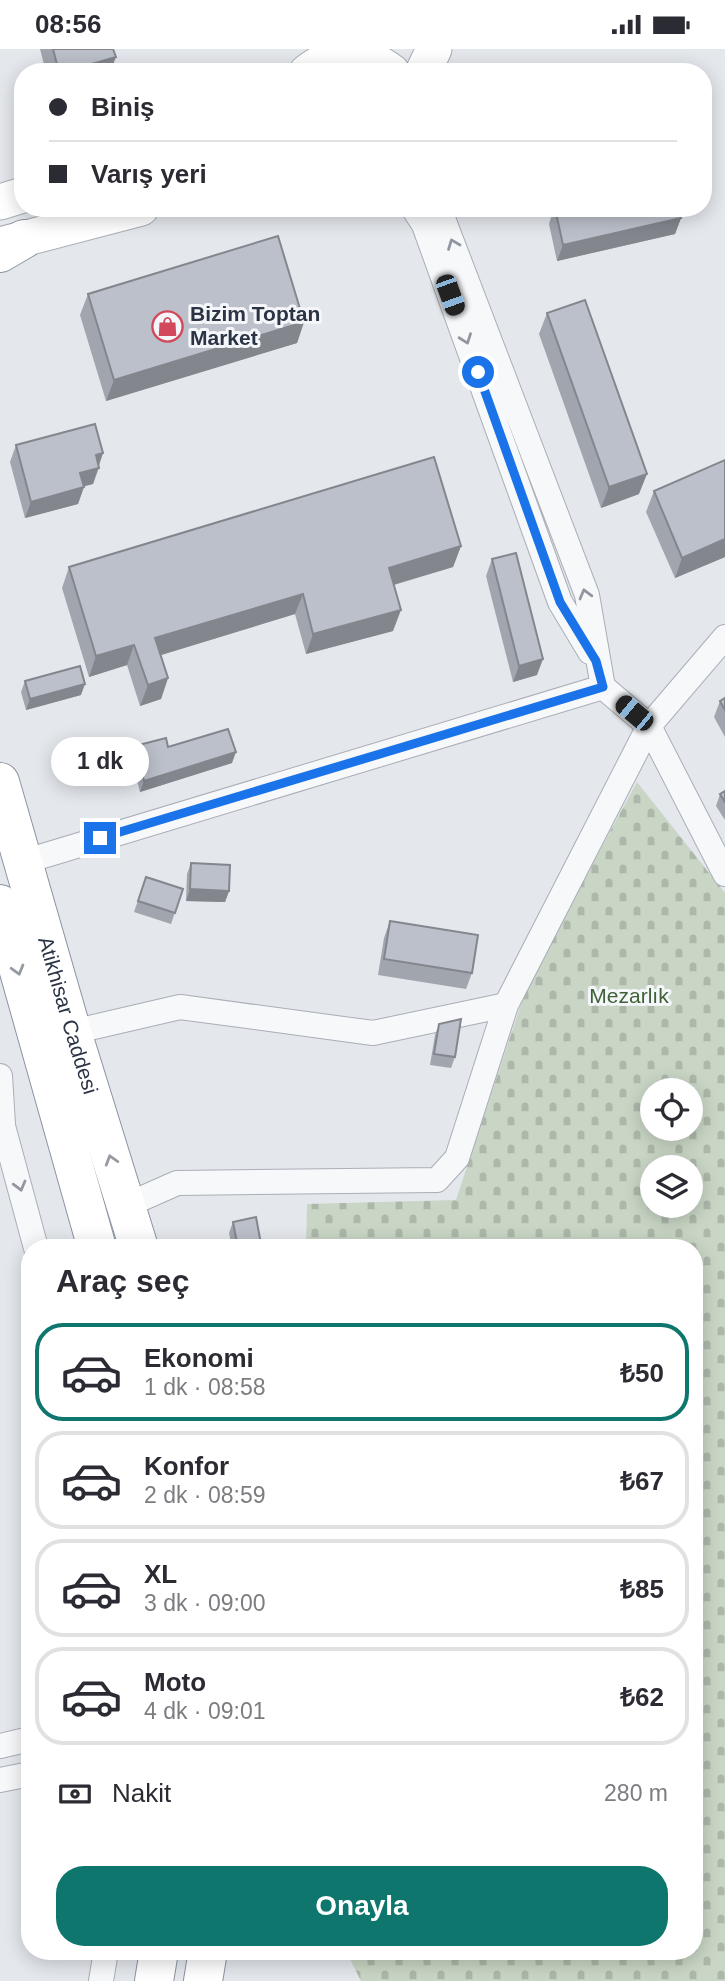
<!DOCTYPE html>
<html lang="tr">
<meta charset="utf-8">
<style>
body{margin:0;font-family:Arial,sans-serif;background:#f2f2f3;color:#2b2b33;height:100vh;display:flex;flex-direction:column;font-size:26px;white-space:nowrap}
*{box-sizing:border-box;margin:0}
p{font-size:23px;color:#7c7c81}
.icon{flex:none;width:38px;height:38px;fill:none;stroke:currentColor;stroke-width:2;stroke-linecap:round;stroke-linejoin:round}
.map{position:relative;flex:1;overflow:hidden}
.panel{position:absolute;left:21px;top:1190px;width:682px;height:721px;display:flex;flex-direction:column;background:#fff;border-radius:28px;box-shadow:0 4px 18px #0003}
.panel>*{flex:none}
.banner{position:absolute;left:14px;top:14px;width:698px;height:154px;border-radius:28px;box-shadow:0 4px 18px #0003;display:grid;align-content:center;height:154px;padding:0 35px;background:#fff}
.fabs{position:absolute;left:640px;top:1029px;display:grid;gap:14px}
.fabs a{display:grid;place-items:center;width:63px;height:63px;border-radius:50%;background:#fff;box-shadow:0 4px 18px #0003;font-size:35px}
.end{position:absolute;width:32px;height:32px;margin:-16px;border:9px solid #1a73e8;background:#fff;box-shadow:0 0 0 4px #fff}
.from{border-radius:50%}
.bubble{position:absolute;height:49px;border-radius:24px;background:#fff;box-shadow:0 4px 18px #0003;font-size:23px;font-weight:700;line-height:49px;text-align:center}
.car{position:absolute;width:21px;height:42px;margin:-21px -10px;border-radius:9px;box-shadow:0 0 5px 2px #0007;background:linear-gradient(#222 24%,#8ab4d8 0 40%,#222 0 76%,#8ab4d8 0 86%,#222 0)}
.banner b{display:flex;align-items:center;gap:24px;height:66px;font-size:26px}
.banner b+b{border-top:2px solid #e1e1e2}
.banner i{width:18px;height:18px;background:#2b2b33}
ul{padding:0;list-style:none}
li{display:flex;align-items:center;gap:21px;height:98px;margin:0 14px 10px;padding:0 21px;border:4px solid #e1e1e2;border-radius:28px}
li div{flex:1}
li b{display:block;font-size:26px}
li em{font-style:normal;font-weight:700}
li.selected{border-color:#0f766e}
li>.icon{width:63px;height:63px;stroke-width:1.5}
h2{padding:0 35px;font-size:32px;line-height:84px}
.pay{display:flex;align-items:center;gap:18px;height:77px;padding:0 35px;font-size:26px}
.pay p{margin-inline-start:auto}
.primary-button{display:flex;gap:14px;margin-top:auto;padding:14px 35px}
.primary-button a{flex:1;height:80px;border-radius:28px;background:#0f766e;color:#fff;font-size:28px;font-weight:700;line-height:80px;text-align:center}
.status{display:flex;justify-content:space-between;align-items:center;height:49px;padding:0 35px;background:#fff;direction:ltr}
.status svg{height:19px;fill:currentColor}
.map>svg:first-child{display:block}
</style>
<div class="status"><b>08:56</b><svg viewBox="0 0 49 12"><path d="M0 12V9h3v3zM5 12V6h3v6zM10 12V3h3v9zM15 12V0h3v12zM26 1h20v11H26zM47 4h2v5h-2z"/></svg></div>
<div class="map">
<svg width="725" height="1932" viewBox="0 0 725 1932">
<defs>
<pattern id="cemetery-stones" width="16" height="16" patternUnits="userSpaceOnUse" patternTransform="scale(1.75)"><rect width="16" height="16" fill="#c9d6c5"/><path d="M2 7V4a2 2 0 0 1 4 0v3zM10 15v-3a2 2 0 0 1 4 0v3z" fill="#adb8ab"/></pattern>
</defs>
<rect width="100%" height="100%" fill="#e4e7ec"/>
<path fill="url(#cemetery-stones)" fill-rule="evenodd" d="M637,733L725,844V1932H361L346,1902H695V1199H306L307,1155L456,1151L529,931ZM653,1041H691V1080H653ZM653,1118H691V1157H653Z"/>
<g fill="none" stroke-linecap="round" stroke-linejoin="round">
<defs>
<path id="street" d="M413,159L424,176L560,553L590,603
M439,159L587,546L603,638L649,677L725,825
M23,813L603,638
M72,983L180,958L373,984L506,956
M0,1027L3,1075
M0,1066L36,1199
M125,1157L177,1134L437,1131L457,1109L506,956L649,677L725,588
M0,1697L30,1690
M0,1731L30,1725
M101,1932L106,1902"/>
<path id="secondary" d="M307,23C335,1 363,1 392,23
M423,23L434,0
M0,153L23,146
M0,196L141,159"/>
<g id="highway">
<path d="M0,204L24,190"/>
<path id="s1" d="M0,733L72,983L139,1199"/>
<path d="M0,855L97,1199"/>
<path d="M154,1932L159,1902"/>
<path d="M203,1932L208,1902"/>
</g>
</defs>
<use href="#street" stroke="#a9aeb7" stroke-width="26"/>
<use href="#secondary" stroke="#a9aeb7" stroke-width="37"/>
<use href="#highway" stroke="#8b94a3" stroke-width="40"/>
<use href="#street" stroke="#f7f8fa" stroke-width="24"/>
<use href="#secondary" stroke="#fff" stroke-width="35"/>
<use href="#highway" stroke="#fff" stroke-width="38"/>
</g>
<path fill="#a1a5ae" d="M40,0H113L110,23H46Z
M554,159L582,162L681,169L675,185L557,212L549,175Z
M88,245L304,273L297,294L106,352L80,266Z
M547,264L639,445L601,459L539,285Z
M16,396L99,417V419L93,435L84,437L78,455L25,469L10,413Z
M725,411V508L675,529L646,463L654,442Z
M461,497L453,518L394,536L393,582L306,605L295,565L161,606L168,629L161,650L140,657L127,616L89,628L62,539L69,518Z
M492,510L537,626L513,633L486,527Z
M25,632L81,646L26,661L21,643Z
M725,649V688L714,668L720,652Z
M135,697L168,698L232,714L140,743L131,708Z
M725,742V771L716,757L720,745Z
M191,814L229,842L225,853L186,852L187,825Z
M146,828L183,840L171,875L134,863Z
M390,872L472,924L466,940L378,926L384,889Z
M439,975L455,1008L451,1019L430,1016L435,986Z
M233,1173L260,1199H232L229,1184Z"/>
<path fill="#83868d" d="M116,8L110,23H64Z
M681,169L675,185L557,212L563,196Z
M304,273L297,294L106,352L114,331Z
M103,404L93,435L74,440L80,424L96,406Z
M647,425L639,445L601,459L609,438Z
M84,438L78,455L25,469L31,453Z
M725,490V508L675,529L682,509Z
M461,497L453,518L382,539L389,519Z
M303,545L295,565L148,610L155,589Z
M401,561L393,582L306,605L313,585Z
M134,596L127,616L89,628L96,607Z
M543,610L537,626L513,633L519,617Z
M168,629L161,650L140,657L148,636Z
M85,635L81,646L26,661L30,650Z
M236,703L232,714L140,743L144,732Z
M190,840L229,842L225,853L186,852Z
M261,1195L260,1199H240Z"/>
<path fill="#bbc0ca" stroke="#83868d" stroke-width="2" d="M53,0H113L116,8L64,23H59Z
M555,159H581L582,162L595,159H679L681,169L563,196Z
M278,187L304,273L114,331L88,245Z
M585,251L647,425L609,438L547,264Z
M95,375L103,404L96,406L99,419L80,424L84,438L31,453L16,396Z
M434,408L461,497L389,519L401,561L313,585L303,545L155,589L168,629L148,636L134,596L96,607L69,518Z
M725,411V490L682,509L654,442Z
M516,504L543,610L519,617L492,510Z
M80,617L85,635L30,650L25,632Z
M725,649V661L720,652Z
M228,680L236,703L144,732L135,697L166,689L168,698Z
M725,742V753L720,745Z
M191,814L230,816L229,842L190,840Z
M146,828L183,840L175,864L138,852Z
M390,872L478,886L472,924L384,910Z
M461,970L455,1008L434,1005L439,975Z
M256,1168L261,1195L238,1199L233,1173Z"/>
<defs><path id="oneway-chevron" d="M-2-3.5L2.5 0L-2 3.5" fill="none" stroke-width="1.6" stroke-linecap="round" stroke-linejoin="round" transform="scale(1.75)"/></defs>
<g stroke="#9196a0">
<use href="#oneway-chevron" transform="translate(453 195) rotate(-111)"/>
<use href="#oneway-chevron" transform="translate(466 290) rotate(70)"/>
<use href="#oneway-chevron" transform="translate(585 545) rotate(-105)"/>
<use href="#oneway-chevron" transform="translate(20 1137) rotate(75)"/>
</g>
<g stroke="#959aa2">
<use href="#oneway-chevron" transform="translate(18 921) rotate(74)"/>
<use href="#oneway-chevron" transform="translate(111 1111) rotate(-107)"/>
</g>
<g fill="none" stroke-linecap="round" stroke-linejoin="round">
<path stroke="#1a73e8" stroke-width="9" d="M100,789L603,638L596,612L560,553L478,323"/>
</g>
<defs>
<symbol id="shop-ring" viewBox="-11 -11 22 22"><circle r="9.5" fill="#f4f6f9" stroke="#d1495b" stroke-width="1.5"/><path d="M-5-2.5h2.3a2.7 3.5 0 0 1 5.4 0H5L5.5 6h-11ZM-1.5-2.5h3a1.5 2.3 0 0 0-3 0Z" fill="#d1495b"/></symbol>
</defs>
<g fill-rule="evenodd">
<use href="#shop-ring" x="150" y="260" width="35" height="35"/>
</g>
<g text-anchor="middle" stroke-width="6" stroke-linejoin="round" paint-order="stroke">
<g font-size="21" font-weight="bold" fill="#2b3445" stroke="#f4f6f9" text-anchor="start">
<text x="190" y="272">Bizim Toptan<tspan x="190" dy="24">Market</tspan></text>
</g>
<g font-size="21" fill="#3f6138" stroke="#f4f6f9">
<text x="629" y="954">Mezarlık</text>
</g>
<g font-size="21" fill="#2b3445" stroke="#f4f6f9">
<text dy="7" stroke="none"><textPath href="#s1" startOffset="243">Atikhisar Caddesi</textPath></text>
</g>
</g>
</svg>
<div class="fabs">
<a><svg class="icon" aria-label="locate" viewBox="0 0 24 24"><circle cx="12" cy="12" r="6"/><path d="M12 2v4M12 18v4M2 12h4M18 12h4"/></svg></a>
<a><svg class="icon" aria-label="layers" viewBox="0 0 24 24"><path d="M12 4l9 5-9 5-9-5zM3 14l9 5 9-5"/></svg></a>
</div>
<i class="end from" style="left:478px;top:323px"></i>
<i class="end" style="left:100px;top:789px"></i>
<div class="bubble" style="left:51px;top:688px;width:98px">1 dk</div>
<i class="car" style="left:450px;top:246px;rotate:160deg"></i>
<i class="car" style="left:634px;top:664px;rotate:310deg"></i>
<div class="banner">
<b><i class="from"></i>Biniş</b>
<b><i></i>Varış yeri</b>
</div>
<section class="panel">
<h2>Araç seç</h2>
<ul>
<li class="selected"><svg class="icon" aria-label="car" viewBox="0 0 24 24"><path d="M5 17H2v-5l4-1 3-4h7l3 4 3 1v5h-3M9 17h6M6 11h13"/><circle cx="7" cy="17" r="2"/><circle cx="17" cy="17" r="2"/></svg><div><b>Ekonomi</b><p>1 dk · 08:58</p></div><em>₺50</em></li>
<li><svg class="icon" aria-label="car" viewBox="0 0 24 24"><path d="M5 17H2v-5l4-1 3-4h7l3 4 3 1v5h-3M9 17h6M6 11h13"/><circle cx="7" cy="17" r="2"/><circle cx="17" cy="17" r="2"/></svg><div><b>Konfor</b><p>2 dk · 08:59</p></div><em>₺67</em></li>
<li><svg class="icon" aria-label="car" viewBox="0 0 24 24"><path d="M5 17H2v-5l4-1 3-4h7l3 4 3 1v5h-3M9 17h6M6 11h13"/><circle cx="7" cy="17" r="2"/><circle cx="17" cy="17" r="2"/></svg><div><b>XL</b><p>3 dk · 09:00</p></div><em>₺85</em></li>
<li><svg class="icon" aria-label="car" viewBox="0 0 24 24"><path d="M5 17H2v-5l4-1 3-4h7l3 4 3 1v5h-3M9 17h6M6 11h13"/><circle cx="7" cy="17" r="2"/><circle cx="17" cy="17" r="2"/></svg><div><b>Moto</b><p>4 dk · 09:01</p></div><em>₺62</em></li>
</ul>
<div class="pay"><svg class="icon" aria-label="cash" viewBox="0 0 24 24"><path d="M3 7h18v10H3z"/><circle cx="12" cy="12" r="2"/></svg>Nakit<p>280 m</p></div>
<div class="primary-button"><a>Onayla</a></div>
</section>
</div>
